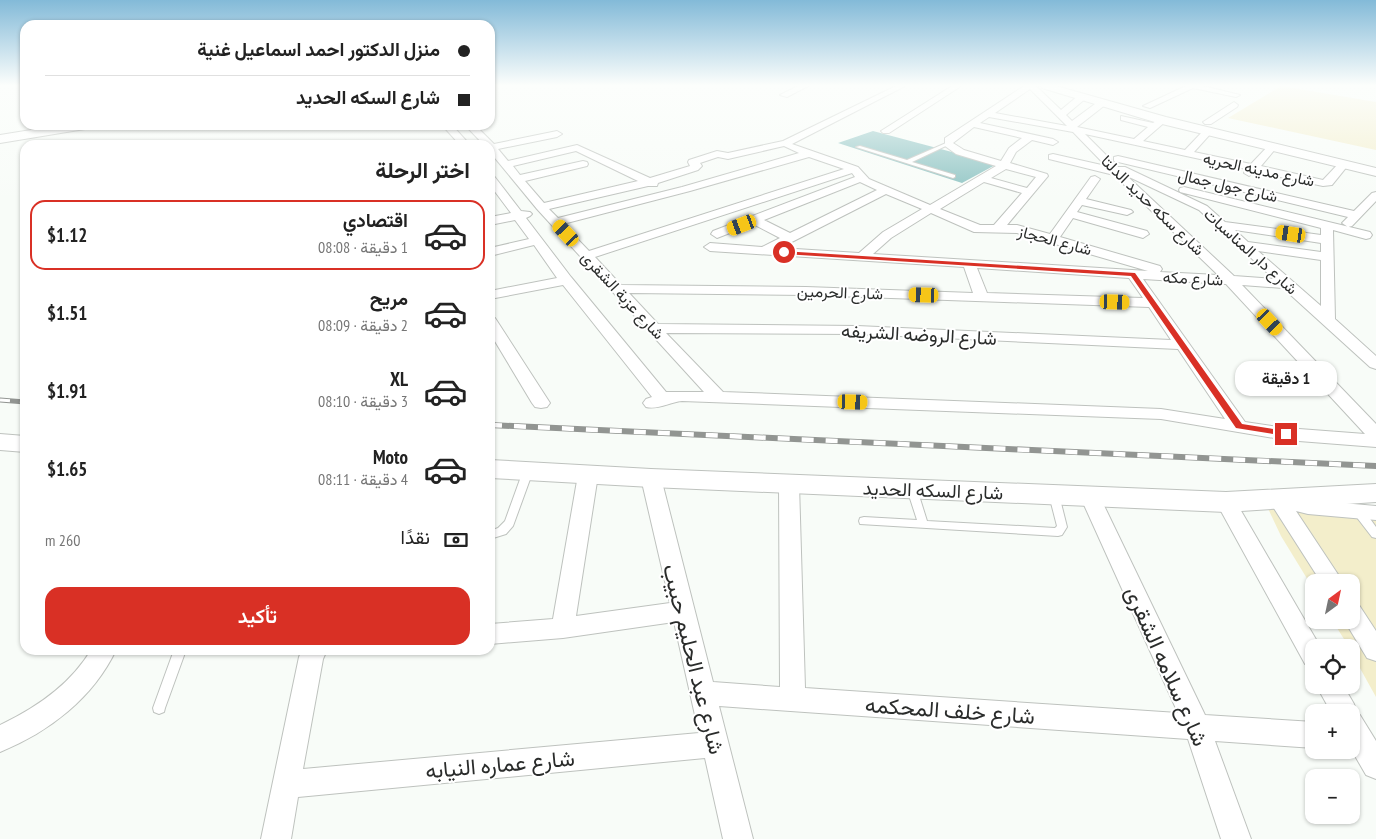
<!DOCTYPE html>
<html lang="ar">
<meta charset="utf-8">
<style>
body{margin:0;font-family:"PT Sans Narrow",Vazirmatn,sans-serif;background:#f2f2f2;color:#222;direction:rtl;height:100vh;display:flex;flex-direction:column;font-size:19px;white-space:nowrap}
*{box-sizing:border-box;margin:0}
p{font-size:16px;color:#767676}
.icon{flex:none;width:28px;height:28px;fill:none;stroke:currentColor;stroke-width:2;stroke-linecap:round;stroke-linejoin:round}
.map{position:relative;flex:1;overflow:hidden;direction:ltr}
.panel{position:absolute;left:20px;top:140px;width:475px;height:515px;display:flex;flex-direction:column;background:#fff;border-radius:15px;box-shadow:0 1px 4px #0004;direction:rtl}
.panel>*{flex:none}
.hud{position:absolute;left:20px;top:20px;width:475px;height:110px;border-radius:15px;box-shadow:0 1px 4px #0004;direction:rtl;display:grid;align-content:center;height:110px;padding:0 25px;background:#fff}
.needle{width:32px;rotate:33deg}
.buttons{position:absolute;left:1305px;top:574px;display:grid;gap:10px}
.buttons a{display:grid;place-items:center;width:55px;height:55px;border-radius:10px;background:#fff;box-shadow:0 1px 4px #0004;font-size:25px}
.end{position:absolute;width:22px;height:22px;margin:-11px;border:6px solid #d93025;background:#fff;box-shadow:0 0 0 2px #fff}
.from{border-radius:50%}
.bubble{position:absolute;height:35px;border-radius:15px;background:#fff;box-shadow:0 1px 4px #0004;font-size:16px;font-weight:600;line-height:35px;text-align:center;direction:rtl}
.car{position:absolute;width:15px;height:30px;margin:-15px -8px;border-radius:6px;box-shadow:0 0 4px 1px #0007;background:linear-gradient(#f5c518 24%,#345 0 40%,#f5c518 0 76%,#345 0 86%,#f5c518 0)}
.hud b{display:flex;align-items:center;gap:18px;height:48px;font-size:19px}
.hud b+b{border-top:1px solid #e0e0e0}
.hud i{width:12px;height:12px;background:#222}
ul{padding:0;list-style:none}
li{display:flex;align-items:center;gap:15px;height:70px;margin:0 10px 8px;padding:0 15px;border:2px solid transparent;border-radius:15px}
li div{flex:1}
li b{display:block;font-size:19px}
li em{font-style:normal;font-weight:600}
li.active{border-color:#d93025}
li>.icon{width:45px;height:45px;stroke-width:1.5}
h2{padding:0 25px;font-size:22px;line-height:60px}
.pay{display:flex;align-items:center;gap:12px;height:55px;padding:0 25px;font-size:19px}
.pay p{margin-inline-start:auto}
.primary-button{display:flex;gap:10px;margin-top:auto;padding:10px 25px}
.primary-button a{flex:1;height:58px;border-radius:15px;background:#d93025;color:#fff;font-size:20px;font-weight:600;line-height:58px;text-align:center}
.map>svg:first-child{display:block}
</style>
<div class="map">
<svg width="1376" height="839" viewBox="0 0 1376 839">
<rect width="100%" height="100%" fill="#f8fcf8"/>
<path fill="#f3eecb" d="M1281,86L1376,102V150L1228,118Z
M1264,500L1376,508V697L1351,652V648L1349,647L1332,620H1351V582H1314V590L1281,536Z"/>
<path fill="#8bc2c1" d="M873,131L997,164L962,183L838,143Z"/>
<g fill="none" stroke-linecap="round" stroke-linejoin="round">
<defs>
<path id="lane" d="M946,143L950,144L912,162L955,175V177L953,178L856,147L860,146L907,160Z
M528,468L531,469L533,471L513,526L506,534L490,539V531L498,528L505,521L523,471L525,469Z
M912,486L915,487L917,489L927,521L1055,528L1057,526L1049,495L1051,493H1057L1059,495L1067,527L1062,535L1058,536L860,524L859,521L860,518L864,517L917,520L907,489L909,487Z
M1359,508L1363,509L1376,527V538L1372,537L1355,515L1354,512L1355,509Z
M174,650H186L165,708L164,712L159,714L154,712L153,708Z"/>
<path id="street" d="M798,86H808L787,97L780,95Z
M896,86H905L792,144L858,167L869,179L930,205L996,166L956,154L945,146V138L1024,86H1036L1061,110L1079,95H1085V99L1066,115L1072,121L1099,101H1105V105L1077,127L1134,139L1148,127L1121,120V116L1153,123L1162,117L1165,118V122L1143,141L1185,150L1205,129L1208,128L1213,131L1194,152L1251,164L1269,145L1272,144L1277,147L1261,166L1323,180L1340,162H1348L1349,164L1332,185L1323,186L1256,172L1249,176L1244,173L1246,169L1085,134L1118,167H1125L1207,206L1225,222L1321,235V228L1180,192L1179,190L1180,188L1184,187L1370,232L1372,235L1370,238L1366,239L1333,230L1335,319L1376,356V369L1370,367L1283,288L1242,285L1376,424V447L1286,440L1161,419L682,401C670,402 658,410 646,407L643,403L646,399L652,397L563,285L490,299V291L557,278L534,245L490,256V248L529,239L515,220L490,225V217L511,213L490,185V175L494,176L521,211L530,212L532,214L530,216L526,218L571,277L666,392H704L537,209L490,152V145H484L465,125H475L494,144L557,131L562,134L557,137L498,149L508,161L577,145L650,178L690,166L688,162L689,160L717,151L728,153L783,141ZM1030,89L1067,126L995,113ZM989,117L1073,132L1106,166L1053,154L1049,155V159L1114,175L1218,275L1160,272L1162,269L1160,266L1060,237L1073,218L1143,238L1149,234L1147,231L1077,212L1082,205L1127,215L1133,212L1131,210L1086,199L1100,179L1095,176L1091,177L1050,234L1017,225H1007L1048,176L1047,174L1010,163L1016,152L1032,140L1053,145L1058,142L1053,139L980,123ZM974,127L1022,138L1009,148L1001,161L964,150L953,143ZM784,146L799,153L682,187L558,218L549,209L648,186H657L658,183L698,170L702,166L700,163L718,157L728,159ZM576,151L638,181L544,203L525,181L587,166L588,164L587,162L583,161L520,175L513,166ZM809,157L844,169L589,251L563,224L690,191ZM1006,169L1036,177L1027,188L991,178ZM852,173L855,177L713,231L711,234L717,238L753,224L780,238L762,247L710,243L704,247L710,251L964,267L973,293L806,287L621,285L595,257ZM1127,176L1199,210L1274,279L1234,276ZM860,182L877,190L790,233L764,220ZM984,182L1022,193L994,225H980L940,209ZM886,194L922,209L883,232L859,253L780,248ZM931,213L974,232L1017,233L1148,271L873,254L891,238ZM1235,230L1321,243V252L1248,242ZM1258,251L1321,260V306ZM977,268L1129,278L1143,298L987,293ZM1143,279L1226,284L1365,434L1286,428L1245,422ZM629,293L806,295L1149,307L1171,340L857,326L658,324ZM666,333L857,334L1178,349L1225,419L1161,409L723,392Z
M952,86H961L889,133H883L881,131Z
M1186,86H1203L1240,95L1236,97L1193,88L1150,108L1143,106Z
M1234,102L1238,105L1237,107L1211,124H1205L1203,122Z
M442,125H452L470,145H460Z
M1118,156L1354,211L1372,193L1376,192V201L1352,226L1348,227L1342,223L1348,217L1114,161V157Z
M490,317L495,318L497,321L550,403L547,407L541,408L535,407L532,403L490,333Z
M588,468L595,470L598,475L576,616L670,603L641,478L644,473L651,471L658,473L661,478L713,682L780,687L779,484L782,479L789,477L796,479L799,484L805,688L1178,713L1080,496L1083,491L1090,489L1097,491L1205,715L1314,722V748L1215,741L1251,839H1221L1188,739L719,706L753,839H723L705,758L298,797L291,839H261L299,657L302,650H327L323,659L303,769L699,733L674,622L563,638L490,644V624L553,619L578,475L581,470Z
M1278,492L1308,500L1376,506V520L1308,514L1296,511L1343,582H1321L1268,499L1271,494Z
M1226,495L1233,497L1321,648H1314V667L1305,664L1216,502L1219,497Z
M1351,603L1359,605L1376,631V661L1367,658L1344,620H1351Z
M91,650H116C93,698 49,732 0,752V725C36,708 70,685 91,650Z
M1316,685H1343L1354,704L1357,714L1360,715L1376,741V779L1366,775L1351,749V712H1331Z"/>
<path id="secondary" d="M1041,86H1056L1166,117L1376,168V176L1158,123L1042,88Z
M62,125H91L85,129L0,143V135Z
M0,434L25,436V452L0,450Z
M490,460L651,469L1226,492L1376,484V502L1226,512L651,487L490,478Z"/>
</defs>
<use href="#lane" stroke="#bec2be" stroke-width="2"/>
<use href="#street" stroke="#bec2be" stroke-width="2"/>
<use href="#secondary" stroke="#bec2be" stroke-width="2"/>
<use href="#lane" fill="#fff" fill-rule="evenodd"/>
<use href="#street" fill="#fff" fill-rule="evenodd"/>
<use href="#secondary" fill="#fff" fill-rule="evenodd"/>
<defs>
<path id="rail-far1" d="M0,400L25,402"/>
<path id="rail" d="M490,425L1376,466"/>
</defs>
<use href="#rail-far1" stroke="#929592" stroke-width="5"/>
<use href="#rail" stroke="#929592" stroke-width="6"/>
<use href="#rail-far1" stroke="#fff" stroke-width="3" stroke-dasharray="10" stroke-linecap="butt"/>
<use href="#rail" stroke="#fff" stroke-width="4.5" stroke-dasharray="12" stroke-linecap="butt"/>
</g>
<linearGradient id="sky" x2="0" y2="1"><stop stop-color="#83bad8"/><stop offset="0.42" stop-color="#fcfefc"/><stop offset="1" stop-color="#fcfefc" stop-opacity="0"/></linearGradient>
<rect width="1376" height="203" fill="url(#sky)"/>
<path fill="#d93025" d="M782,251L1135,273L1242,424L1286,431L1290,434L1286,436L1236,428L1131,276L784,254Z"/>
<g text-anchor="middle" stroke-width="4" stroke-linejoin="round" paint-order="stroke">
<g font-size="16" fill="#2a2c2b" stroke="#fff">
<text transform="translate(1259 169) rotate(12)" y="6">شارع مدينه الحريه</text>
<text transform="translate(1228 185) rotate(13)" y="6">شارع جول جمال</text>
<text transform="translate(1153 205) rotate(44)" y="6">شارع سكه حديد الدلتا</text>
<text transform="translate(1055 240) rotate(15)" y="6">شارع الحجاز</text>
<text transform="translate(1251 251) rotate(42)" y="6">شارع دار المناسبات</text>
<text transform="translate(1193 278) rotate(3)" y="6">شارع مكه</text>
<text transform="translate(840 292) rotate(2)" y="6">شارع الحرمين</text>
<text transform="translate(623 295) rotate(47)" y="6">شارع عزبة الشقرى</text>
</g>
<g font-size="19" fill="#2a2c2b" stroke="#fff">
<text transform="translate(919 334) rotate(3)" y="7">شارع الروضه الشريفه</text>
<text transform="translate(933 490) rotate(2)" y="7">شارع السكه الحديد</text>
</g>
<g font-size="22" fill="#2a2c2b" stroke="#fff">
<text transform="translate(694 659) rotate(76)" y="8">شارع عبد الحليم حبيب</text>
<text transform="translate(1167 666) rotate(66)" y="8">شارع سلامه الشقرى</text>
<text transform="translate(950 710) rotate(4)" y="8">شارع خلف المحكمه</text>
<text transform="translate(500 764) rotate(-5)" y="8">شارع عماره النيابه</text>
</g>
</g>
</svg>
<div class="buttons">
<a><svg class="needle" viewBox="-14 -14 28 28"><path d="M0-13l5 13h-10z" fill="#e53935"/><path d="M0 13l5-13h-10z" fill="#767676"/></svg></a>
<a><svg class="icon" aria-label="locate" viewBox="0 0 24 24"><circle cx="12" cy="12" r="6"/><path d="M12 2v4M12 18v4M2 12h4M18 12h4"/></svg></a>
<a>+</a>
<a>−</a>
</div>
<i class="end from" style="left:784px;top:252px"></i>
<i class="end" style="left:1286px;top:434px"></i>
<div class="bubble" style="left:1235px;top:361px;width:102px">1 دقيقة</div>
<i class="car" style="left:742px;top:225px;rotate:249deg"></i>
<i class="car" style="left:566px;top:233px;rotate:317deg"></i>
<i class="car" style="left:1291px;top:234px;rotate:279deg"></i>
<i class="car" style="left:924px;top:295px;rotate:272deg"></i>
<i class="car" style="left:1115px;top:302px;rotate:92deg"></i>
<i class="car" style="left:1270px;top:322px;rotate:137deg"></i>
<i class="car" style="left:853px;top:402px;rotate:92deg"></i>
<div class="hud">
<b><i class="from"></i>منزل الدكتور احمد اسماعيل غنية</b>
<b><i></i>شارع السكه الحديد</b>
</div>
<section class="panel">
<h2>اختر الرحلة</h2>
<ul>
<li class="active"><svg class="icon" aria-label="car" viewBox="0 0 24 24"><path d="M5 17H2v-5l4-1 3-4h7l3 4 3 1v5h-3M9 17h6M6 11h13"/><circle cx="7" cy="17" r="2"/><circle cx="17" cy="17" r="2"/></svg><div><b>اقتصادي</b><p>1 دقيقة · 08:08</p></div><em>$1.12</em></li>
<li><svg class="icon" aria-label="car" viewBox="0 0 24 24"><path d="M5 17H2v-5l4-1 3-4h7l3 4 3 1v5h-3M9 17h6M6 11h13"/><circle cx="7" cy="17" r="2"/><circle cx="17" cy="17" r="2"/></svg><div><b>مريح</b><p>2 دقيقة · 08:09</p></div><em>$1.51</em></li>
<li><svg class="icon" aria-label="car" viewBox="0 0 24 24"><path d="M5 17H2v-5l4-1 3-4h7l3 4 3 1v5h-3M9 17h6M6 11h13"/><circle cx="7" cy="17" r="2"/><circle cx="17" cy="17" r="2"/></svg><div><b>XL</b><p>3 دقيقة · 08:10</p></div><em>$1.91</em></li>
<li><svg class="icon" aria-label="car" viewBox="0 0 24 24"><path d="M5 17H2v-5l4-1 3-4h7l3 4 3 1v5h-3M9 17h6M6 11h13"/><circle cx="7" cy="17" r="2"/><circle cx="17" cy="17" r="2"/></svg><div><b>Moto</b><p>4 دقيقة · 08:11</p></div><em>$1.65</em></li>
</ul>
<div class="pay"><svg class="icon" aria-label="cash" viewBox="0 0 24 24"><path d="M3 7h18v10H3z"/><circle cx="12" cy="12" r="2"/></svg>نقدًا<p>260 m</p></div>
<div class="primary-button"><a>تأكيد</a></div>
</section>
</div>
